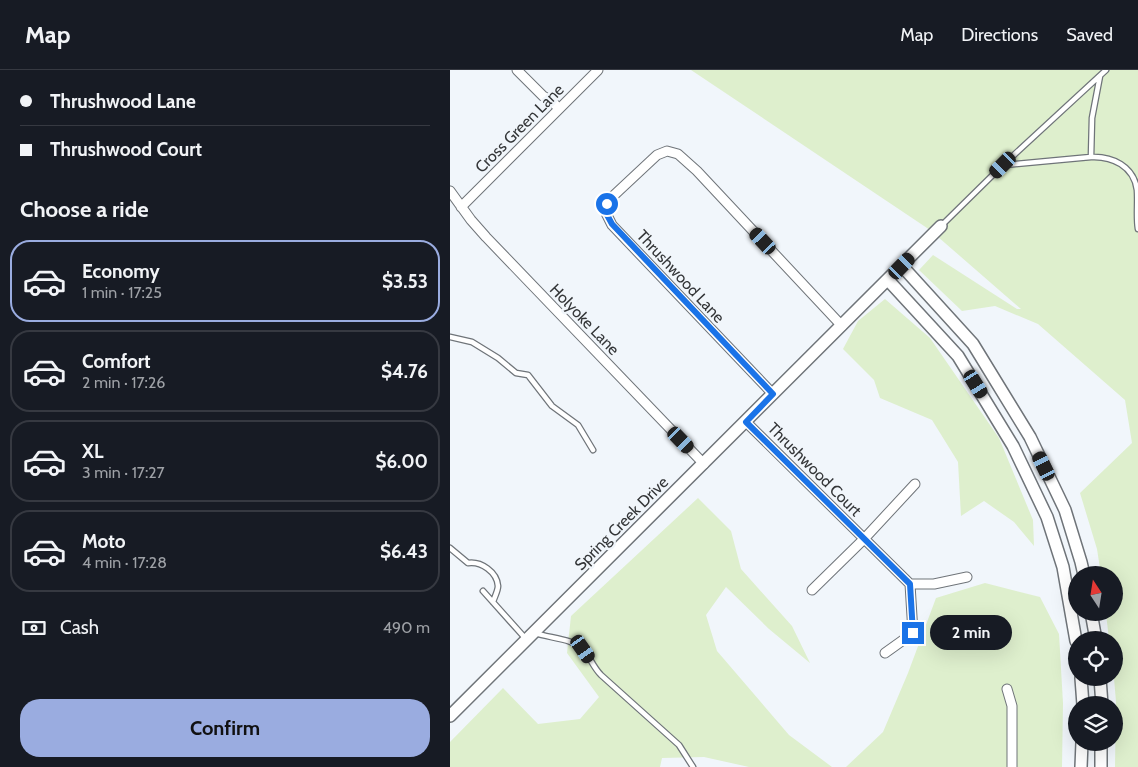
<!DOCTYPE html>
<meta charset="utf-8">
<style>
body{margin:0;font-family:Cabin,sans-serif;background:#20242c;color:#f1f3f6;height:100vh;display:flex;flex-direction:column;font-size:19px;white-space:nowrap}
*{box-sizing:border-box;margin:0}
p{font-size:16px;color:#9ea1a6}
.icon{flex:none;width:28px;height:28px;fill:none;stroke:currentColor;stroke-width:2;stroke-linecap:round;stroke-linejoin:round}
.map{position:relative;flex:1;overflow:hidden}
.panel{display:flex;flex-direction:column;background:#171b24;width:450px}
.panel>*{flex:none}
.top-card{display:grid;align-content:center;height:110px;padding:0 20px;background:#171b24}
.needle{width:32px;rotate:348deg}
.fabs{position:absolute;left:618px;top:496px;display:grid;gap:10px}
.fabs a{display:grid;place-items:center;width:55px;height:55px;border-radius:50%;background:#171b24;box-shadow:0 5px 20px #0002;font-size:25px}
.end{position:absolute;width:22px;height:22px;margin:-11px;border:6px solid #1a73e8;background:#fff;box-shadow:0 0 0 2px #fff}
.from{border-radius:50%}
.bubble{position:absolute;height:35px;border-radius:18px;background:#171b24;box-shadow:0 5px 20px #0002;font-size:16px;font-weight:700;line-height:35px;text-align:center}
.car{position:absolute;width:15px;height:30px;margin:-15px -8px;border-radius:6px;box-shadow:0 0 4px 1px #0007;background:linear-gradient(#222 24%,#8ab4d8 0 40%,#222 0 76%,#8ab4d8 0 86%,#222 0)}
.top-card b{display:flex;align-items:center;gap:18px;height:48px;font-size:19px}
.top-card b+b{border-top:1px solid #363941}
.top-card i{width:12px;height:12px;background:#f1f3f6}
ul{padding:0;list-style:none}
li{display:flex;align-items:center;gap:15px;height:82px;margin:0 10px 8px;padding:0 10px;border:2px solid #363941;border-radius:20px}
li div{flex:1}
li b{display:block;font-size:19px}
li em{font-style:normal;font-weight:700}
li.selected{border-color:#9aace0}
li>.icon{width:45px;height:45px;stroke-width:1.5}
h2{padding:0 20px;font-size:22px;line-height:60px}
.pay{display:flex;align-items:center;gap:12px;height:55px;padding:0 20px;font-size:19px}
.pay p{margin-inline-start:auto}
.button{display:flex;gap:10px;margin-top:auto;padding:10px 20px}
.button a{flex:1;height:58px;border-radius:20px;background:#9aace0;color:#111;font-size:20px;font-weight:700;line-height:58px;text-align:center}
header{display:flex;align-items:center;gap:30px;box-sizing:border-box;height:70px;padding:0 25px;background:#171b24;border-bottom:1px solid #363941}
header strong{font-size:24px}
nav{display:flex;gap:28px;margin-inline-start:auto;font-size:18px}
main{display:flex;flex:1;min-height:0}
.map>svg:first-child{display:block}
</style>
<header>
<strong>Map</strong>
<nav><a>Map</a><a>Directions</a><a>Saved</a></nav>
</header>
<main>
<section class="panel">
<div class="top-card">
<b><i class="from"></i>Thrushwood Lane</b>
<b><i></i>Thrushwood Court</b>
</div>
<h2>Choose a ride</h2>
<ul>
<li class="selected"><svg class="icon" aria-label="car" viewBox="0 0 24 24"><path d="M5 17H2v-5l4-1 3-4h7l3 4 3 1v5h-3M9 17h6M6 11h13"/><circle cx="7" cy="17" r="2"/><circle cx="17" cy="17" r="2"/></svg><div><b>Economy</b><p>1 min · 17:25</p></div><em>$3.53</em></li>
<li><svg class="icon" aria-label="car" viewBox="0 0 24 24"><path d="M5 17H2v-5l4-1 3-4h7l3 4 3 1v5h-3M9 17h6M6 11h13"/><circle cx="7" cy="17" r="2"/><circle cx="17" cy="17" r="2"/></svg><div><b>Comfort</b><p>2 min · 17:26</p></div><em>$4.76</em></li>
<li><svg class="icon" aria-label="car" viewBox="0 0 24 24"><path d="M5 17H2v-5l4-1 3-4h7l3 4 3 1v5h-3M9 17h6M6 11h13"/><circle cx="7" cy="17" r="2"/><circle cx="17" cy="17" r="2"/></svg><div><b>XL</b><p>3 min · 17:27</p></div><em>$6.00</em></li>
<li><svg class="icon" aria-label="car" viewBox="0 0 24 24"><path d="M5 17H2v-5l4-1 3-4h7l3 4 3 1v5h-3M9 17h6M6 11h13"/><circle cx="7" cy="17" r="2"/><circle cx="17" cy="17" r="2"/></svg><div><b>Moto</b><p>4 min · 17:28</p></div><em>$6.43</em></li>
</ul>
<div class="pay"><svg class="icon" aria-label="cash" viewBox="0 0 24 24"><path d="M3 7h18v10H3z"/><circle cx="12" cy="12" r="2"/></svg>Cash<p>490 m</p></div>
<div class="button"><a>Confirm</a></div>
</section>
<div class="map">
<svg width="688" height="697" viewBox="0 0 688 697">
<rect width="100%" height="100%" fill="#f1f6fb"/>
<path fill="#deefcd" d="M241,0H688V697H665L666,632L664,608V570H659L656,543L664,542V505H651L647,479L630,423L682,373L675,330L588,254L545,236L512,241L469,200L483,185L567,239H571L480,160Z
M435,229L480,268L549,368L583,450L584,476L564,452L534,431L511,446L508,392L482,350L430,328L424,310L393,279L408,251Z
M248,428L281,461L291,499L342,556L360,593L319,559L276,517L256,545L267,581L339,665L382,697H299L254,687L212,688L210,697H0V672L53,618L88,654L130,649L149,627L117,583L121,546Z
M535,513L590,527L609,564L613,633L612,697H396L433,662L458,603L486,528Z"/>
<g fill="none" stroke-linecap="round" stroke-linejoin="round">
<defs>
<path id="service" d="M641,87L642,48L650,6
M555,95L641,87C662,86 684,96 687,120C688,133 686,147 688,159
M492,155L553,95L656,0
M0,267L22,272L48,288L66,303L78,305L102,336L128,355L143,380
M0,478L18,493C31,491 47,502 48,516C48,521 44,528 43,532
M33,521L76,569
M85,563C99,568 124,569 133,579C140,587 143,597 151,605L229,675L243,697"/>
<path id="minor" d="M67,0L93,26L102,31L109,39
M0,121L21,150L36,167L254,394
M11,137L148,0
M323,324L162,155L156,143L157,134L161,128L207,85L217,81L228,84L247,101L392,256
M296,352L460,514L463,563L435,583
M460,514H484L517,507
M362,520L414,469L465,414
M557,619L562,636V697"/>
<path id="tertiary" d="M452,196L523,274L580,367L615,440L631,492L634,505
M438,210L508,286L563,376L597,447L613,497L626,571
M641,542L646,570
M631,608L633,635
M650,608L652,635
M0,646L491,156
M631,697L632,672
M651,697V672"/>
</defs>
<use href="#service" stroke="#6f7479" stroke-width="7"/>
<use href="#minor" stroke="#6f7479" stroke-width="11"/>
<use href="#tertiary" stroke="#6f7479" stroke-width="14"/>
<use href="#service" stroke="#fff" stroke-width="4.5"/>
<use href="#minor" stroke="#fff" stroke-width="9"/>
<use href="#tertiary" stroke="#fff" stroke-width="11"/>
</g>
<g fill="none" stroke-linecap="round" stroke-linejoin="round">
<path stroke="#1a73e8" stroke-width="6" d="M157,134L156,143L162,154L323,324L296,352L460,514L463,563"/>
</g>
<g text-anchor="middle" stroke-width="5" stroke-linejoin="round" paint-order="stroke">
<g font-size="16" fill="#343638" stroke="#f1f6fb">
<text transform="translate(69 58) rotate(-45)" y="6">Cross Green Lane</text>
<text transform="translate(231 206) rotate(47)" y="6">Thrushwood Lane</text>
<text transform="translate(135 249) rotate(46)" y="6">Holyoke Lane</text>
<text transform="translate(365 399) rotate(45)" y="6">Thrushwood Court</text>
<text transform="translate(171 453) rotate(-45)" y="6">Spring Creek Drive</text>
</g>
</g>
</svg>
<div class="fabs">
<a><svg class="needle" viewBox="-14 -14 28 28"><path d="M0-13l5 13h-10z" fill="#e53935"/><path d="M0 13l5-13h-10z" fill="#9ea1a6"/></svg></a>
<a><svg class="icon" aria-label="locate" viewBox="0 0 24 24"><circle cx="12" cy="12" r="6"/><path d="M12 2v4M12 18v4M2 12h4M18 12h4"/></svg></a>
<a><svg class="icon" aria-label="layers" viewBox="0 0 24 24"><path d="M12 4l9 5-9 5-9-5zM3 14l9 5 9-5"/></svg></a>
</div>
<i class="end from" style="left:157px;top:134px"></i>
<i class="end" style="left:463px;top:563px"></i>
<div class="bubble" style="left:480px;top:545px;width:82px">2 min</div>
<i class="car" style="left:553px;top:95px;rotate:225deg"></i>
<i class="car" style="left:313px;top:171px;rotate:317deg"></i>
<i class="car" style="left:452px;top:196px;rotate:44deg"></i>
<i class="car" style="left:526px;top:314px;rotate:148deg"></i>
<i class="car" style="left:231px;top:370px;rotate:136deg"></i>
<i class="car" style="left:594px;top:396px;rotate:334deg"></i>
<i class="car" style="left:133px;top:579px;rotate:145deg"></i>
</div>
</main>
